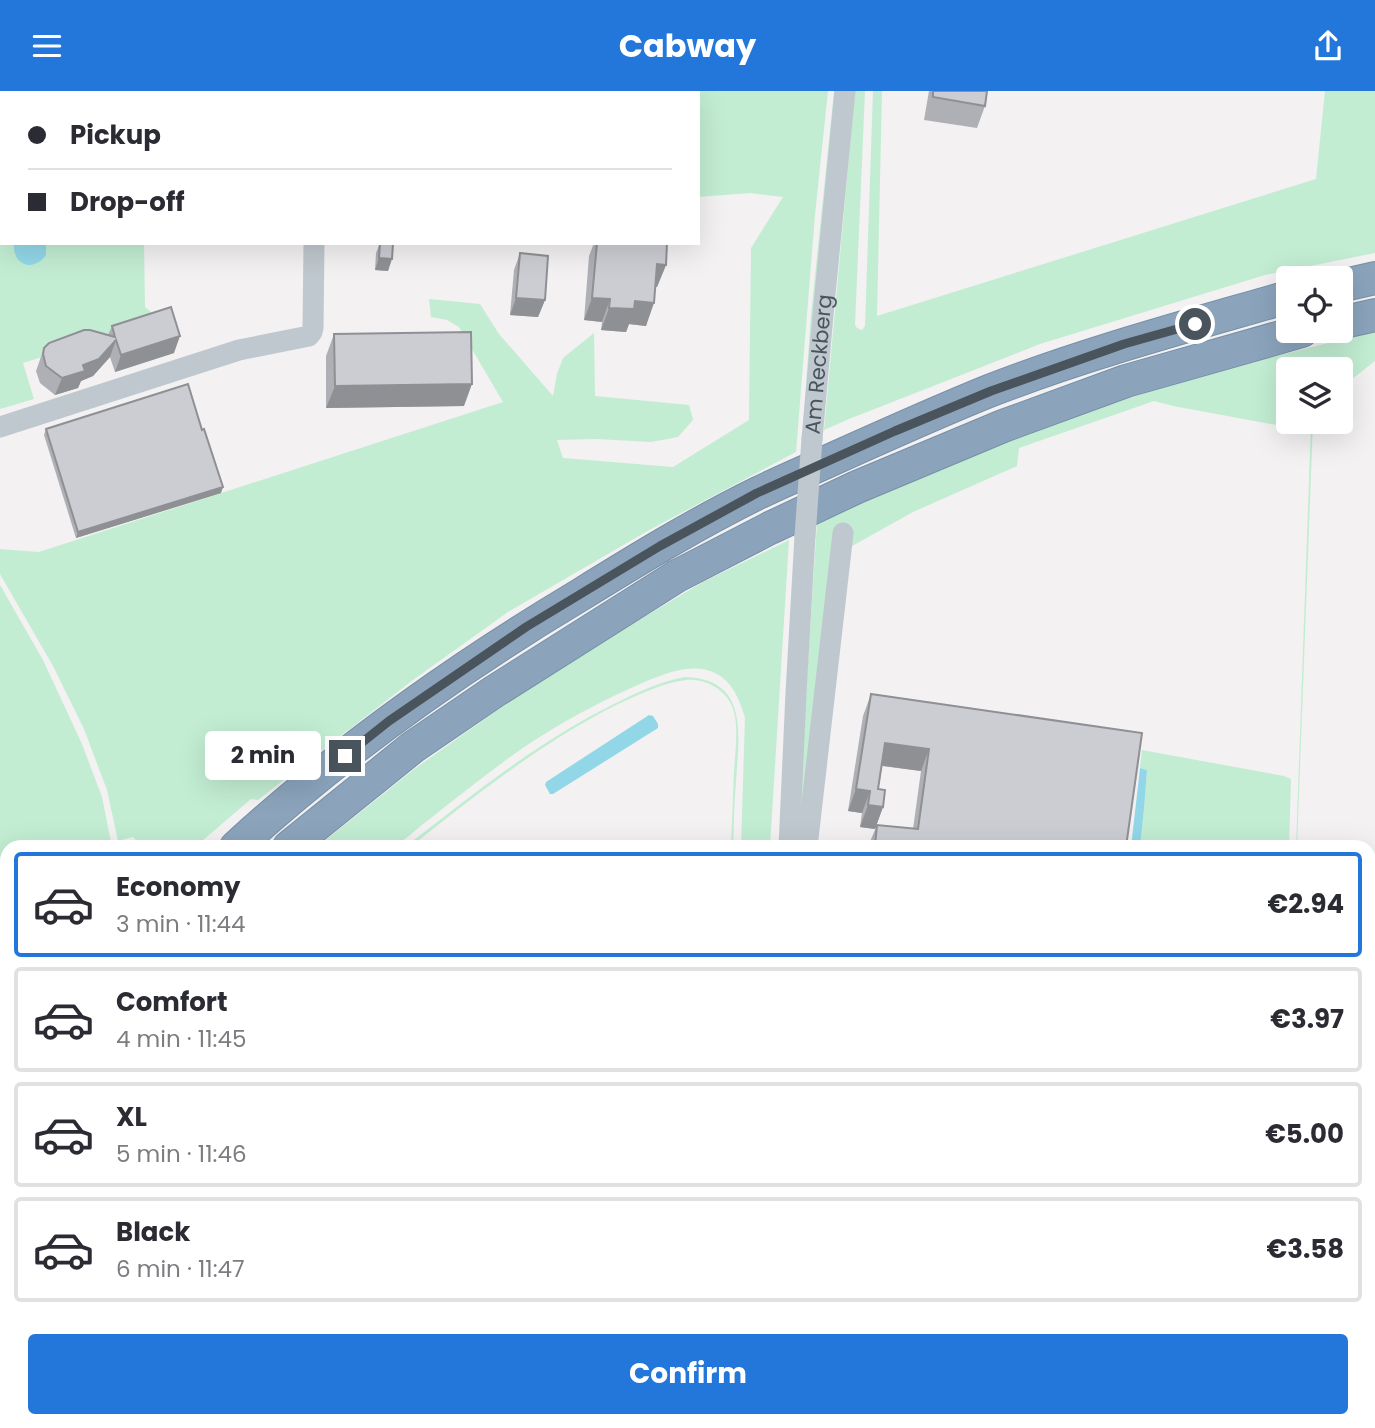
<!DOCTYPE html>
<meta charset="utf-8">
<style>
body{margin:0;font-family:Poppins,sans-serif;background:#f2f2f3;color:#2b2b33;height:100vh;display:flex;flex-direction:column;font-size:26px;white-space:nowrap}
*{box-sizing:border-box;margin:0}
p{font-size:23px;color:#7c7c81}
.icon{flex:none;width:38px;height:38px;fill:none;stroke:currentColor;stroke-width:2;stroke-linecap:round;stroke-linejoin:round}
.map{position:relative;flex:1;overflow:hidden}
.panel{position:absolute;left:0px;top:749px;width:1376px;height:588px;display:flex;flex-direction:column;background:#fff;border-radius:21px 21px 0 0;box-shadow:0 7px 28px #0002}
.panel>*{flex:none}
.banner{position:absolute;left:0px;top:0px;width:700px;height:154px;box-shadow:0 7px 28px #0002;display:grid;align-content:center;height:154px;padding:0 28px;background:#fff}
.tools{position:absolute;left:1276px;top:175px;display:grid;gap:14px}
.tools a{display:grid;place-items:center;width:77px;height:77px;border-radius:7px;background:#fff;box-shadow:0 7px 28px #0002;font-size:35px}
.end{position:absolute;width:32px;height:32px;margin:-16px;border:9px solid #49545d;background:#fff;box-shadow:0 0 0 4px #fff}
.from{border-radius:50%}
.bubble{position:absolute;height:49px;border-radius:7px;background:#fff;box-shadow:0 7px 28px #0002;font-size:23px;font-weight:700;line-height:49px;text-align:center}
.banner b{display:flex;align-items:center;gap:24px;height:66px;font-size:26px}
.banner b+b{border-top:2px solid #e1e1e2}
.banner i{width:18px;height:18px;background:#2b2b33}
ul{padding:12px 0 0;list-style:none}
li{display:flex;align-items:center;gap:21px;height:105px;margin:0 14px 10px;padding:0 14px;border:4px solid #e1e1e2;border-radius:7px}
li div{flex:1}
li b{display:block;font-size:26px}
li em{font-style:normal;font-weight:700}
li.current{border-color:#2377da}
li>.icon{width:63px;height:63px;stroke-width:1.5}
.action{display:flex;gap:14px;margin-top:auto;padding:14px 28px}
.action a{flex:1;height:80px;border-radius:7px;background:#2377da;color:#fff;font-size:28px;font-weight:700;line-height:80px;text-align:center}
header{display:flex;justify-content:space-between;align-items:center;height:91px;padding:0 28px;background:#2377da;color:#fff;font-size:32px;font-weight:700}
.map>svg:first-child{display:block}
</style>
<header><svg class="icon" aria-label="menu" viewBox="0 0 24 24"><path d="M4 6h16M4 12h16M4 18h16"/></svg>Cabway<svg class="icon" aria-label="share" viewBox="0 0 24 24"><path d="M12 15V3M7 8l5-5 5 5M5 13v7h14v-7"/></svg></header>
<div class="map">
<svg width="1375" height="1337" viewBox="0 0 1375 1337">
<rect width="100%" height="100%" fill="#f3f1f1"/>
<path fill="#c2edd2" d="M0,0H127L126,2H2V118L0,119Z
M269,0H639L637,2H269Z
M653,0H828L815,124L796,361L651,438L508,521L413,589L258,709L251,708L195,756H142L133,746L118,750L107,699L84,638L53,575L0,483V458L39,461L503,311L459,236L447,229L431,226L429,208L480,213L499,243L553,305L557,283L563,267L594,242L595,305L689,314L693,329L678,346L651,351L596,348L557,349L563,367L673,376L749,329L751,157L783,106L750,102L698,106V2H651Z
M834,0H839L802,348L811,224Z
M855,0H865L855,234L857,237L862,239L865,235L873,0H882L877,225L1316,88L1325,0H1375V162L1265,184L1040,253L849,328L824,339Z
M2,130V152H144L145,216L165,233L117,242L23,272L34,308L0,318V131Z
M1375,241V270L1347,292L1341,299L1340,278H1288V331H1313L1297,756H1296L1311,333L1304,339L1173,315L1154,310L1019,357L1017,375L913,421L845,459L796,756L817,432C887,401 956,369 1028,342C1141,300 1257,268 1375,241Z
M789,449L770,756H741L745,627C740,609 732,589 713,581C687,570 654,587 631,597C585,618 542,642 502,672C476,691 451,711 426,731C416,738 407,748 396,754C387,759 331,756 317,756L413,679L551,581L703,491Z
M0,494L43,569L82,653L102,706L112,756H7V926L0,933Z
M684,586C749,587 739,643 736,690C734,712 734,734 733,756H731C732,731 733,706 734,681C735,662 740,630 731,613C723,597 704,587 686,589C662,592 638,604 616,614C541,652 476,704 410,756H405C472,704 537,651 614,613C636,602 659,591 684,586Z
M1142,659L1284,685L1291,688L1289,756H1140L1144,718L1147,679L1140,677Z
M1369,974H1375V1103L1369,1105Z
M7,1074V1160L0,1168V1083Z
M349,1330H396L400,1337H353Z
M492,1330H720L721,1337H486Z
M777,1330H906L904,1337H777Z"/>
<path fill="#92d7e8" d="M14,152H46V164C33,182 12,174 14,152Z
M649,624L653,625L658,633V637L553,703H550L545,694L546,691Z
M1140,677L1147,679L1144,718L1140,756H1131Z"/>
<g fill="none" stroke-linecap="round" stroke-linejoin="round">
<defs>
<path id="highway" d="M1340,195L1375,187
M1340,232L1375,224
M236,756C341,660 458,577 580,504C638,468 697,432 758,402C783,390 809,379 835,367C886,344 937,321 989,300C1087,262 1188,235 1288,206
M289,756L413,656L495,600L677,485L770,437L857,396L1003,335L1126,290L1302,240
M0,981L7,974
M0,1031L7,1024"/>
</defs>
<use href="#highway" stroke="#768fa8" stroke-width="34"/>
<g stroke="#bfc8ce" stroke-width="21">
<path d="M646,2L648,0"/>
<path d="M0,124L2,123"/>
<path d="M0,336L239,259L309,245L312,241L313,237L314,152"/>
<path id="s1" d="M812,348L824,213L845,0"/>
<path d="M789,756L796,602L805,445"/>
<path d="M807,756L843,442"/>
<path d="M770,1337V1330"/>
</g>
<use href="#highway" stroke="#8ba4bc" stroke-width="32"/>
<path stroke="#bfc8ce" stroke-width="21" d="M805,445L812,348"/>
</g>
<path fill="#afb0b5" d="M929,0H987L985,15L977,37L924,29Z
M380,152H393L388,180L375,179L376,162Z
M594,152H667L666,174L657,196H655L646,235L629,233L626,241L601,239L602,231L584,229L589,165Z
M520,162L545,209L538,226L510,224L514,179Z
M112,235L174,262L115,281L110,266L93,285L81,290L78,297L55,304L40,292L36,280L44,257L108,244Z
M334,243L464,315L326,317V265Z
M46,338L202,339L221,402L76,447L44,344Z
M871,603L1126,756H867L868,753H869L877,734L913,738L921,680L882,675L878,698L883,716L875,738L860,736L862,722L848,720L863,625Z"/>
<path fill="#8e9094" d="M379,167L392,168L388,180L375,179Z
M657,173L666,174L657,196L649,195Z
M516,207L545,209L538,226L510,224Z
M592,207L610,208L602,231L584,229Z
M635,210L654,212L646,235L629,233L626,241L601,239L609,217Z
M180,245L174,262L115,281L121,264Z
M116,249L110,266L93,285L81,290L78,297L55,304L62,287L83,274Z
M472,293L464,315L326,317L335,295Z
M223,396L221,402L76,447L78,441Z
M885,652L929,658L921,680L877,674Z
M856,698L870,700L862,722L848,720Z
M868,714L883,716L875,738L860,736Z"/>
<path fill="#cbcdd3" stroke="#8e9094" stroke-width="2" d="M933,0H987L985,15L933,6Z
M380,152H393L392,168L379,167Z
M597,152H667L666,174L657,173L654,212L635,210L634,218L609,217L610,208L592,207Z
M520,162L548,165L545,209L516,207Z
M171,216L180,245L121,264L116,249L99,268L83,274L85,280L62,287L46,275L43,263L44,257L49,252L84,239H90L115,246L112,235Z
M471,241L472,293L335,295L334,243Z
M188,293L202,339L204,338L223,396L78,441L46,338Z
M871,603L1142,642L1126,756H867L868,753L875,754L877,734L918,738L929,658L885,652L878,698L885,699L883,716L868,714L870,700L856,698Z"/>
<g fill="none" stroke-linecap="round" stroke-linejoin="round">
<path stroke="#49545d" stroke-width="9" d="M345,665L389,630L526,536L660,455L757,402L895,340L991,300L1124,253L1195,233"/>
</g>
<g text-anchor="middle" stroke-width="5" stroke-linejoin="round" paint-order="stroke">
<g font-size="21" fill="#49545d" stroke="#fff">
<text dy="7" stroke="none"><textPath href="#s1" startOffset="75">Am Reckberg</textPath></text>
</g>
</g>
</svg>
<div class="tools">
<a><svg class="icon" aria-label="locate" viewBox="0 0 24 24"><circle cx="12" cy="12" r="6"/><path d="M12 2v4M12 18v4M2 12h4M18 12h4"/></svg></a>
<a><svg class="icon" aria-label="layers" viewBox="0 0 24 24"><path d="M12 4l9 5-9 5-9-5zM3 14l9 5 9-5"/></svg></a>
</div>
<i class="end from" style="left:1195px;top:233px"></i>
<i class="end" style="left:345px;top:665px"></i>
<div class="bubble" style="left:205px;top:640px;width:116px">2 min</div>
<div class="banner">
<b><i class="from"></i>Pickup</b>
<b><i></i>Drop-off</b>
</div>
<section class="panel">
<ul>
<li class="current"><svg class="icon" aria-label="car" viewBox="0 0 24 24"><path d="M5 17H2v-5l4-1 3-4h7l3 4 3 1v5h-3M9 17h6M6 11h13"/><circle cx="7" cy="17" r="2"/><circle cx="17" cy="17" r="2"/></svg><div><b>Economy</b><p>3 min · 11:44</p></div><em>€2.94</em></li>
<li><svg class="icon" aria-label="car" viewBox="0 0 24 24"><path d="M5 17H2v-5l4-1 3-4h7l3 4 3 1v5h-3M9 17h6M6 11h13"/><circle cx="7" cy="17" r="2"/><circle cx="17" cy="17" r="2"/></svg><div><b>Comfort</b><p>4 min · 11:45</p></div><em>€3.97</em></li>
<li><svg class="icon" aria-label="car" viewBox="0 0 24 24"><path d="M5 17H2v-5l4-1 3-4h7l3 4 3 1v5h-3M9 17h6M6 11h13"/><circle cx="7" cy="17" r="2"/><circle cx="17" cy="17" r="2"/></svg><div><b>XL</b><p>5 min · 11:46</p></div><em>€5.00</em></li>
<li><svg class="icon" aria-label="car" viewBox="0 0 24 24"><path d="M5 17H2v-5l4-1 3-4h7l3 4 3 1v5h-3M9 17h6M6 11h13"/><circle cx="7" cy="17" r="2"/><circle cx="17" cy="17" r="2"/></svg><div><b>Black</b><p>6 min · 11:47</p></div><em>€3.58</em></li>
</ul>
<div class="action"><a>Confirm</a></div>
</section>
</div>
